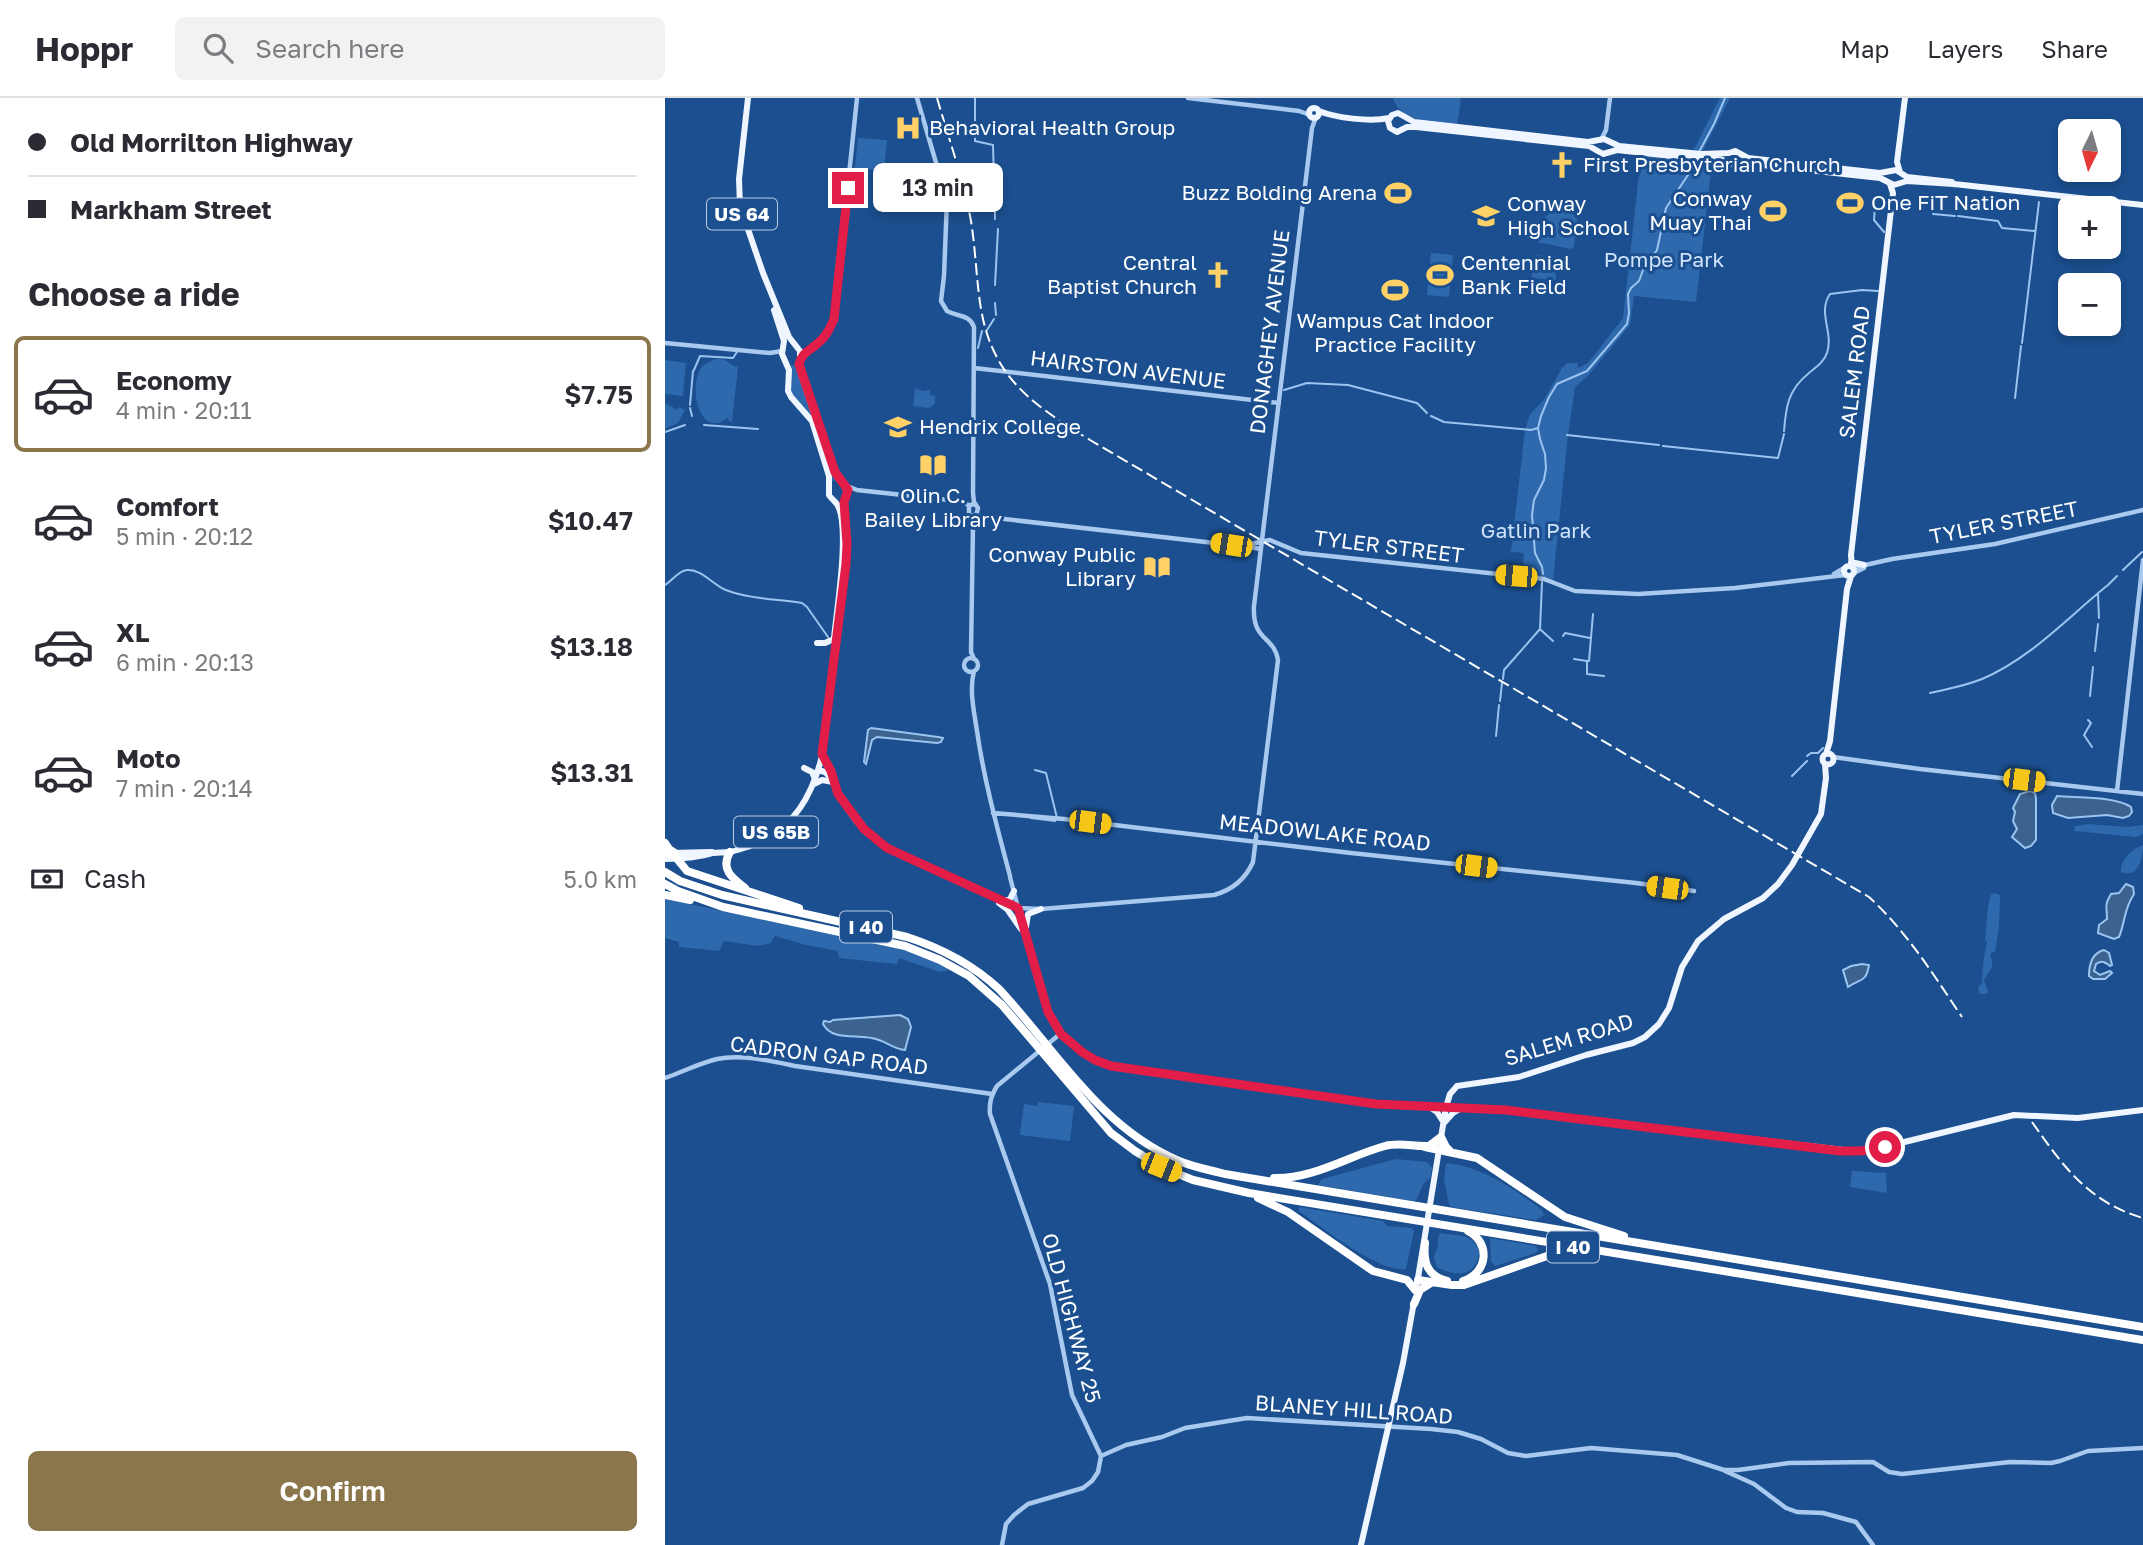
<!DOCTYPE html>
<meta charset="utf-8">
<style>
body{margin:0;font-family:"Golos Text",sans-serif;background:#f2f2f3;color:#2b2b33;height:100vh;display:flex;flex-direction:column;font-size:26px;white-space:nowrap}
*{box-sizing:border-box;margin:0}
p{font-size:23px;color:#7c7c81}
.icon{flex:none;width:38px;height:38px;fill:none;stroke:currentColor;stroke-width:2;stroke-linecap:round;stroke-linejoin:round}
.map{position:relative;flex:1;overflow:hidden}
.sheet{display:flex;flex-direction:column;background:#fff;width:665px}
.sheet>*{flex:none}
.top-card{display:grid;align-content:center;height:154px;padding:0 28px;background:#fff}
.needle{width:46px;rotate:185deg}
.buttons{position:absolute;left:1393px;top:21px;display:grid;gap:14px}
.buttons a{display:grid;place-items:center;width:63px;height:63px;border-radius:10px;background:#fff;box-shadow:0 4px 10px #0003;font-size:35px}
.end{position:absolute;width:32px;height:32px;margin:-16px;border:9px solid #e11d48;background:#fff;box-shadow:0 0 0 4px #fff}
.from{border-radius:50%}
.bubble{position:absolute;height:49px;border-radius:10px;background:#fff;box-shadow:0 4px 10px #0003;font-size:23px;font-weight:600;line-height:49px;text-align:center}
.car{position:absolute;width:21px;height:42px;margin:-21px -10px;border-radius:9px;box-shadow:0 0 5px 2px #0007;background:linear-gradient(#f5c518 24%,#345 0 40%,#f5c518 0 76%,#345 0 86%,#f5c518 0)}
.top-card b{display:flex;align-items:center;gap:24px;height:66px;font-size:26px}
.top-card b+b{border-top:2px solid #e1e1e2}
.top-card i{width:18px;height:18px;background:#2b2b33}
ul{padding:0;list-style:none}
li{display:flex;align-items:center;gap:21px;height:116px;margin:0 14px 10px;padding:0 14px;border:4px solid transparent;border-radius:10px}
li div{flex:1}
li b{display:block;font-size:26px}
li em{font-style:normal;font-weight:600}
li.on{border-color:#8a764a}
li>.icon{width:63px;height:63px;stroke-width:1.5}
h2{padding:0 28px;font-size:32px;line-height:84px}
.pay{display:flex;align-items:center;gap:18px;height:77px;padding:0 28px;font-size:26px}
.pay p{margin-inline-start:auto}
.primary-button{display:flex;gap:14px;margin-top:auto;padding:14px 28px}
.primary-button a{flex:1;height:80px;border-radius:10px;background:#8a764a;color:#fff;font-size:28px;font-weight:600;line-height:80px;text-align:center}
header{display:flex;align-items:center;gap:42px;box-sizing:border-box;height:98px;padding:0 35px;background:#fff;border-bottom:2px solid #e1e1e2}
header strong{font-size:33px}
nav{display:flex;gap:38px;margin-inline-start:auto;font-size:24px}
.search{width:490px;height:63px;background:#f2f2f3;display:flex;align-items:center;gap:18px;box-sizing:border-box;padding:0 24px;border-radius:10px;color:#7c7c81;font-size:26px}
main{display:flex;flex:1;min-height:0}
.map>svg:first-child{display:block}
</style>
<header>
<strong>Hoppr</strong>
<div class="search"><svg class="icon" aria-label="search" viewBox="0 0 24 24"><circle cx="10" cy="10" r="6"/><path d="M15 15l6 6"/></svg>Search here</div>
<nav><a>Map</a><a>Layers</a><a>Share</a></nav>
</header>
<main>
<section class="sheet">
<div class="top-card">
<b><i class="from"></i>Old Morrilton Highway</b>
<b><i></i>Markham Street</b>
</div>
<h2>Choose a ride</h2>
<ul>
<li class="on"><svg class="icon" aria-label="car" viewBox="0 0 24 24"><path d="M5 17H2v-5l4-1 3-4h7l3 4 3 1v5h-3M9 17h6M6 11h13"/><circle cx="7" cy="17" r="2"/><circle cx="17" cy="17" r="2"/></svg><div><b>Economy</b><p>4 min · 20:11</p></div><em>$7.75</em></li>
<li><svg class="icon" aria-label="car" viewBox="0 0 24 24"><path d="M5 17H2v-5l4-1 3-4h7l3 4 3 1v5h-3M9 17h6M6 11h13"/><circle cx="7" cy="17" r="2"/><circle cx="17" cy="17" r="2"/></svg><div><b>Comfort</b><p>5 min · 20:12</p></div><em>$10.47</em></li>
<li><svg class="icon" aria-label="car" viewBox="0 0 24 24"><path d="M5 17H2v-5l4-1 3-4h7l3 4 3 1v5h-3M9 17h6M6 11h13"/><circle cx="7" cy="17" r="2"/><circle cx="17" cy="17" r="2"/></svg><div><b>XL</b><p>6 min · 20:13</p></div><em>$13.18</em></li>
<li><svg class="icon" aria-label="car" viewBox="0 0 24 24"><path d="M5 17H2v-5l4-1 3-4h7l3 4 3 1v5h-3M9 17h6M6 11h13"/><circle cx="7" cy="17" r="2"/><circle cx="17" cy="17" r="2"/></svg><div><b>Moto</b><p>7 min · 20:14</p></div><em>$13.31</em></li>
</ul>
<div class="pay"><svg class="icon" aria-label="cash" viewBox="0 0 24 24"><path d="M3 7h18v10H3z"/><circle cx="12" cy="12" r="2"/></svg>Cash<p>5.0 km</p></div>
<div class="primary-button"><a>Confirm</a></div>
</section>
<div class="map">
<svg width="1478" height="1447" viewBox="0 0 1478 1447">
<rect width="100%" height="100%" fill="#1b4f8f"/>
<path fill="#2e69ad" d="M728,0H796L792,28C769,24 736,25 728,0Z
M1055,0H1065L1036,56L1027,55Z
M193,40L222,42L219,73L190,70Z
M976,58L1047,65L1031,204L969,198L965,227L922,279L910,289L903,337L888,482L880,479L857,477L859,455L846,454L860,332L865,316L879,302L897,270L902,265H913V270L923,265L958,220Z
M892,112L913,113L909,149L906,151L872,144C874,130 877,116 892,112Z
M766,155L788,157L784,199L762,197Z
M872,157C886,159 891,168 891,182L866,180Z
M51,261C64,260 65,269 73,269L67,324L64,323L63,320C34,342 23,289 36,270C39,266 46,263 51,261Z
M0,262L21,265L18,298L0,296Z
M132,266L172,382L167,383L148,322L126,295L125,268Z
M250,290L258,293L265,292V297L270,298V306L264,310L248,308Z
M0,305L12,312L14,309L20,312L13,325L0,331Z
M1423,726L1462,729L1478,727V736L1471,739L1409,733L1410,728Z
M1478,747C1478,761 1473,781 1456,774C1455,762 1467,751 1478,747Z
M1330,795L1335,797V802L1334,830L1330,854H1327L1325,858L1327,862V869L1319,882L1323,893L1322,896H1315L1313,889L1317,885C1317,871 1319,856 1322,843H1320L1323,808L1326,796Z
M0,801L165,835L243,853L284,869L282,873L275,874L234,860L232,866L174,860L173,853L141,847L110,838L106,845L93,848L59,843L54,853L14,849V844L0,840Z
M373,1004L409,1008L405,1043L355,1037L359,1006L372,1008Z
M731,1061L762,1064L767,1070L765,1080L759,1085L751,1102L748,1103L653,1087L657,1081Z
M783,1065C819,1070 848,1090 877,1112L879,1117L871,1122L786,1109L784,1106L779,1082L781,1066Z
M1187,1073L1221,1075L1222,1095L1185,1089Z
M634,1109L718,1123L722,1128L747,1130L749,1133L741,1171C713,1175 657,1129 634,1113Z
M775,1135C785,1137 800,1136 808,1143C819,1152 813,1172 799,1175C791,1177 779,1173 772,1169C765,1153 773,1157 773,1145C774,1136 771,1144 775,1135Z
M825,1140L871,1148L873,1152L870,1155L830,1168L826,1163Z"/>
<path fill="#3c6290" stroke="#9cc4f0" stroke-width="2" d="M206,630L273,639L278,640L276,644L272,645L212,639L207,642L201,666L199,664L203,632Z
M1365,693L1370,695L1371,700V742L1366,748L1360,750L1347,739L1352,731L1348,723L1350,714L1348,710L1355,696Z
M1392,698C1412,700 1450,698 1466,709L1467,714L1464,718L1458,720L1442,717L1403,720L1388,715L1387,707Z
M1461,786L1468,789L1469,796C1458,813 1461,822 1454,839L1449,841L1433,835L1434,827L1442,821C1442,808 1439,808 1446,796L1454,795Z
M1439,852L1444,855L1447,867L1445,868C1440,864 1437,862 1431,866L1429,873L1435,877L1445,873L1447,875L1440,881H1428L1424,878C1424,866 1427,855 1439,852Z
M1197,866L1204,867C1201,885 1196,880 1183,889L1178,872L1186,868Z
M235,917L243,921L246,929L240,952C230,951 223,945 214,942C196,934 168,945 158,926L159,923L165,924L168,922Z"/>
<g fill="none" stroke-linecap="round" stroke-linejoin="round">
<path stroke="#9cc4f0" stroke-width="2" d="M310,0V43L328,47L330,121
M1034,54L1049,26L1060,0
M1211,97L1209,122L1219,134
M1268,116L1290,118
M1293,118L1333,123L1337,130L1370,133
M330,187L333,131
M330,205L331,217
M322,232L329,221
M1357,245L1374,104
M313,250L317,233
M29,272L35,258L68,260L72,254
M619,292L642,285L683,287L752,305L762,315
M1350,300L1356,248
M25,307L28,273
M25,310L27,318
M766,318L779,324L866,332L873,330
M39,327L93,331
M1119,333C1121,308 1123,292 1144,275C1151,269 1159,264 1162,255C1169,234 1152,215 1165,196L1197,192L1213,193
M0,334L20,327
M902,337L994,347
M998,348L1113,360L1119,336
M1458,472L1477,454
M878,476L877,469L870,455L867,417L869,402L879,382L881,370L880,356L875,341L873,330L876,318L884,299L892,286L922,273L962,226L964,215L963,196L966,190L974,183L978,172L992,152L1001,110L1025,74L1030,62
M0,487C8,482 13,473 22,472C37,471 48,487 61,492C84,501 112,501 137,505L142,509L163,539
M1433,496L1434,520
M876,532L888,543
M898,538L900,535L925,540
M1430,553L1433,526
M909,561L922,563V576L939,578
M922,563H924L928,516
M838,581L839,572L875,531L877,484
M1265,595C1282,591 1300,588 1317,581C1365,561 1403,519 1443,487L1452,478
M1425,598L1428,569
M835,603L837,585
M1423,622L1426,625L1419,637L1427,649
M831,638L834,607
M1142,658L1146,655H1153L1158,650
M1127,678L1142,663
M366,720L390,723L392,720L381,675L370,672"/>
<path stroke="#a9c9ee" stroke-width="4.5" d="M252,0L282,102L279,178L276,203L282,213C293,219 304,216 309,229L308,395L309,404L313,410L311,418
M523,0L634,13L645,17
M936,42L941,32L945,0
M0,245L105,255L117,253
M136,258L156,243L169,221L192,0
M309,270L614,305
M180,387L192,392L293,403L304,407
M311,407L308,406L304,408V417L567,447L576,448L605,442L636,455L879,481L910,493L973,496L1070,490L1180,477
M305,418L308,428L306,554L309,561
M577,448L596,451
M1187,470L1227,461L1330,446L1478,412
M1189,475L1199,470
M1169,476L1179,470
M299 567a7 7 0 1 1 14 0a7 7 0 1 1-14 0Z
M309,573C304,592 309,613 312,633C319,682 332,729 345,778
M1168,659L1255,671L1478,696
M1452,693L1478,462
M328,715L399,721L686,755L971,785L1029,793
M345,779L353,810L376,811L549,797C567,792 580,782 588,764L613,562C609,537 587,544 589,508L641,80L647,30L651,19
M0,980C17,974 35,965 52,961C77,956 106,963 130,968L327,996
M436,1358L461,1347L497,1339L520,1330L582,1320L766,1331L793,1334L816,1341L843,1355L861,1358L926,1350L1012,1357L1059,1372H1073L1124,1365L1208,1364L1224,1374L1237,1376L1345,1364L1386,1365L1395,1363L1423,1353L1478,1350
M1060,1373L1089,1386L1121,1410L1132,1414L1158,1415L1191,1424L1208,1447
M337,1447L341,1426L349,1417L363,1406L418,1390L427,1383L433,1374L436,1358L407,1297L385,1186L325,1016C324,1005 326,998 332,988L395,936"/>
<path stroke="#f0f6ff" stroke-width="6" d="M644 15a5 5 0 1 1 10 0a5 5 0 1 1-10 0Z
M654,13C671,20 705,24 724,20
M1235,74L1232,64L1240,0
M1289,86L1287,84L1242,79L1231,72L1215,75L1083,60L1070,53L1064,55L1036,56L954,48L939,41L923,44L749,24L733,15L727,17L723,23L725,30L732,34L742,29H751L924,48L938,56L952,52L1034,61H1055L1069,67L1080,65L1215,80L1229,87L1242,83L1289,86L1478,107
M109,212L119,243L117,256L124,272L123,293L126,299L147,323L164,378V397C167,402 172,404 174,410C184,436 172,510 169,540
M1186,464L1199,467
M1179 473a5 5 0 1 1 10 0a5 5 0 1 1-10 0Z
M1187,469L1186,457L1228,95L1225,86
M152,545H160L169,541
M1157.5 661a5.5 5.5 0 1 1 11 0a5.5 5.5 0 1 1-11 0Z
M1161,656L1165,643L1182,491L1186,478
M158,657L167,679
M139,670L147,674L150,681
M153,672L160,674L165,679L178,704L192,724L222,750L353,810L383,914L395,936L417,954L430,962L446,968L714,1006L841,1012L1187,1053L1211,1051L1349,1017L1413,1020L1478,1012
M149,686L157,682L168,684
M6,755L47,754
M0,761C16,761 33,760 48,755C53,754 59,755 64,754C71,753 78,750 85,748C129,732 148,697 158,654L181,466L182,447L179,404L182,392L170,374L156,336L135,273V253L124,239L98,175L75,108L74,81L83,0
M339,803L345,801L349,793
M334,805L342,811L356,831
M361,829L363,816L376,811
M763,1008L772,1014L779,1025L788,1015L795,1011
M752,1186L781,1009L785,996L792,988L854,979L921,957L968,945L980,939L994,926L1004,910L1017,869L1033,843L1059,821L1098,800L1113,786L1127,767L1156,716L1161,680L1160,666
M696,1447L738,1265L749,1204"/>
<path stroke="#fff" stroke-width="8" d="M0,745L4,751L10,755
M65,754C55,771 67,780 80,790
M0,755L9,757L22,773L134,810
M0,774L15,783L57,797L242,839C276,850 307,866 334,891C391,952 434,1029 514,1063C528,1069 545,1072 560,1076L1478,1229
M0,786L13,793L58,809L240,848L275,862L304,878L337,907L446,1035L470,1053L496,1069L528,1082L584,1095L1478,1242
M0,797L25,802
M760,1049L812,1060L900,1119L959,1138
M609,1080C649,1081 683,1058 720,1048C735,1044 749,1049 764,1048L776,1039L781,1049L785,1053
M593,1100L623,1114L708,1173L742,1182L751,1193
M760,1145C758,1164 762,1178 782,1183
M753,1182L787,1187H799L882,1158L912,1153
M798,1183C823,1175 826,1145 803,1133
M749,1206L755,1192L766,1185"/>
<path stroke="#fff" stroke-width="2" stroke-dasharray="12 5" stroke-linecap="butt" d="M272,0C284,41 298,81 306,123C310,148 311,173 314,197C323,276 362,303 425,342L1204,799C1242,834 1268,876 1297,919
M1367,1024C1398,1068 1423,1104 1478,1120"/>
</g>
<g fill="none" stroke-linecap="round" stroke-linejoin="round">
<path stroke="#e11d48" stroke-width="9" d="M183,90L169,221C165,230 161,239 153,245C145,253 137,254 134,266L170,374L183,392L179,404L182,446L181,466L157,656L166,673L173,696L199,731L222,750L353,810L383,914L396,936L417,954L430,962L446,968L711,1006L841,1012L1175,1053H1196L1220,1049"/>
</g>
<defs>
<symbol id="hospital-bare" viewBox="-9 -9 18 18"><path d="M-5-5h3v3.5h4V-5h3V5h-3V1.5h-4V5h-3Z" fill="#ffd166" stroke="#1b4f8f" stroke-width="2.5" paint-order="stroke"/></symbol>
<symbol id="church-bare" viewBox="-9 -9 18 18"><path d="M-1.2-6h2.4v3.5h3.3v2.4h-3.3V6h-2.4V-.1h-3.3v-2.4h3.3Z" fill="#ffd166" stroke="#1b4f8f" stroke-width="2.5" paint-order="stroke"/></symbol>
<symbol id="stadium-bare" viewBox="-9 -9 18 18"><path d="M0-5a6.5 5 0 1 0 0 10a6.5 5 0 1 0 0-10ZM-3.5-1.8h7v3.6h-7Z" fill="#ffd166" stroke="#1b4f8f" stroke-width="2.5" paint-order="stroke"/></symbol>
<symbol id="school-bare" viewBox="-9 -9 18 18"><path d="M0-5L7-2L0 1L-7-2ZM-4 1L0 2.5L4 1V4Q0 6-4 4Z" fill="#ffd166" stroke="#1b4f8f" stroke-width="2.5" paint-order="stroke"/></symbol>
<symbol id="university-bare" viewBox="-9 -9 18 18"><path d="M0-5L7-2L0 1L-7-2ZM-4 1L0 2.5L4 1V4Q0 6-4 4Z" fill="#ffd166" stroke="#1b4f8f" stroke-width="2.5" paint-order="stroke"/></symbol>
<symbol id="library-bare" viewBox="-9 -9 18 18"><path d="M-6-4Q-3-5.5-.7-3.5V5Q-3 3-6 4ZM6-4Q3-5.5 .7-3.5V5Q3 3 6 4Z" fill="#ffd166" stroke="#1b4f8f" stroke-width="2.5" paint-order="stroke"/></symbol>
</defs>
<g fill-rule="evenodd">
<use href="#hospital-bare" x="224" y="11" width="38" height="38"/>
<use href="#church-bare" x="878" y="48" width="38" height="38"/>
<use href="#stadium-bare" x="714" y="76" width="38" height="38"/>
<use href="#stadium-bare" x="1166" y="86" width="38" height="38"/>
<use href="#stadium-bare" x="1089" y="94" width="38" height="38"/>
<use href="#school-bare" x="802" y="99" width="38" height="38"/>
<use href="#church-bare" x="534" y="158" width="38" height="38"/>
<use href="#stadium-bare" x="756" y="158" width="38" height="38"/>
<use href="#stadium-bare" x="711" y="173" width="38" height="38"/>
<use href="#university-bare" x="214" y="310" width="38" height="38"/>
<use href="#library-bare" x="249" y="348" width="38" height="38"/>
<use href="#library-bare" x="473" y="450" width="38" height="38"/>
</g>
<g text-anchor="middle" stroke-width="6" stroke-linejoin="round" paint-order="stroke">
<g fill="#1b4f8f" stroke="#bbcadd" stroke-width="2">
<rect x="42" y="100.5" width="70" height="31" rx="5"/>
<rect x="69" y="718.5" width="84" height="31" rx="5"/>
<rect x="175" y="813.5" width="52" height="31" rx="5"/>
<rect x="882" y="1133.5" width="52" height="31" rx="5"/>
</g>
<g font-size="19" font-weight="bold" fill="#fff">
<text x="77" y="123">US 64</text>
<text x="111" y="741">US 65B</text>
<text x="201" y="836">I 40</text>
<text x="908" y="1156">I 40</text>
</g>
<g font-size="21" fill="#fff" stroke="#1b4f8f" text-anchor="start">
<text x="264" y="37">Behavioral Health Group</text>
<text x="918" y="74">First Presbyterian Church</text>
<text x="712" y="102" text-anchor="end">Buzz Bolding Arena</text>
<text x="1087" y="108" text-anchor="end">Conway<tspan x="1087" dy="24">Muay Thai</tspan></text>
<text x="1206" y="112">One FiT Nation</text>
<text x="842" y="113">Conway<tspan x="842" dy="24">High School</tspan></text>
<text x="532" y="172" text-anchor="end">Central<tspan x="532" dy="24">Baptist Church</tspan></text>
<text x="796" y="172">Centennial<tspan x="796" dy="24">Bank Field</tspan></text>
<text x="730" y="230" text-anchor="middle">Wampus Cat Indoor<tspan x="730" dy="24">Practice Facility</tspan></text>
<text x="254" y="336">Hendrix College</text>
<text x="268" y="405" text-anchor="middle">Olin C.<tspan x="268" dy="24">Bailey Library</tspan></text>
<text x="471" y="464" text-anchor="end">Conway Public<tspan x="471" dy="24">Library</tspan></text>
</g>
<g font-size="21" fill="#cfe3fa" stroke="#1b4f8f">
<text x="999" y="169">Pompe Park</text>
<text x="871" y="440">Gatlin Park</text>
</g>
<g font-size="21" fill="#fff" stroke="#1b4f8f">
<text transform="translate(605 234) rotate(-83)" y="7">DONAGHEY AVENUE</text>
<text transform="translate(463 272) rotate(7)" y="7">HAIRSTON AVENUE</text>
<text transform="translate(1190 274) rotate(-83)" y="7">SALEM ROAD</text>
<text transform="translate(1339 425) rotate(-11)" y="7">TYLER STREET</text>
<text transform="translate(724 449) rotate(7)" y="7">TYLER STREET</text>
<text transform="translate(660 735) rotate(6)" y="7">MEADOWLAKE ROAD</text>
<text transform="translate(904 942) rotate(-17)" y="7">SALEM ROAD</text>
<text transform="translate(164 958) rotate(7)" y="7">CADRON GAP ROAD</text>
<text transform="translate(406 1220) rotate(75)" y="7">OLD HIGHWAY 25</text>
<text transform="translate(689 1312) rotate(4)" y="7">BLANEY HILL ROAD</text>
</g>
</g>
</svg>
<div class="buttons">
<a><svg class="needle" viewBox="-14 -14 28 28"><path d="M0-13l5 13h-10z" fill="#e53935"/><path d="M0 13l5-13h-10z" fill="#7c7c81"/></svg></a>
<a>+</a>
<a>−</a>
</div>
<i class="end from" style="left:1220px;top:1049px"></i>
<i class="end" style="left:183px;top:90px"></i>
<div class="bubble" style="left:208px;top:65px;width:130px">13 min</div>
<i class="car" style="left:566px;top:447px;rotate:279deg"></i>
<i class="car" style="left:851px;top:478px;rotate:275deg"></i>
<i class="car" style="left:1359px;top:682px;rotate:97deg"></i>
<i class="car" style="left:425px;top:724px;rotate:97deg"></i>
<i class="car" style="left:811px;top:768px;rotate:97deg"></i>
<i class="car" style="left:1002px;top:790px;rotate:278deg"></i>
<i class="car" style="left:496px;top:1069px;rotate:112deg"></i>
</div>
</main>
